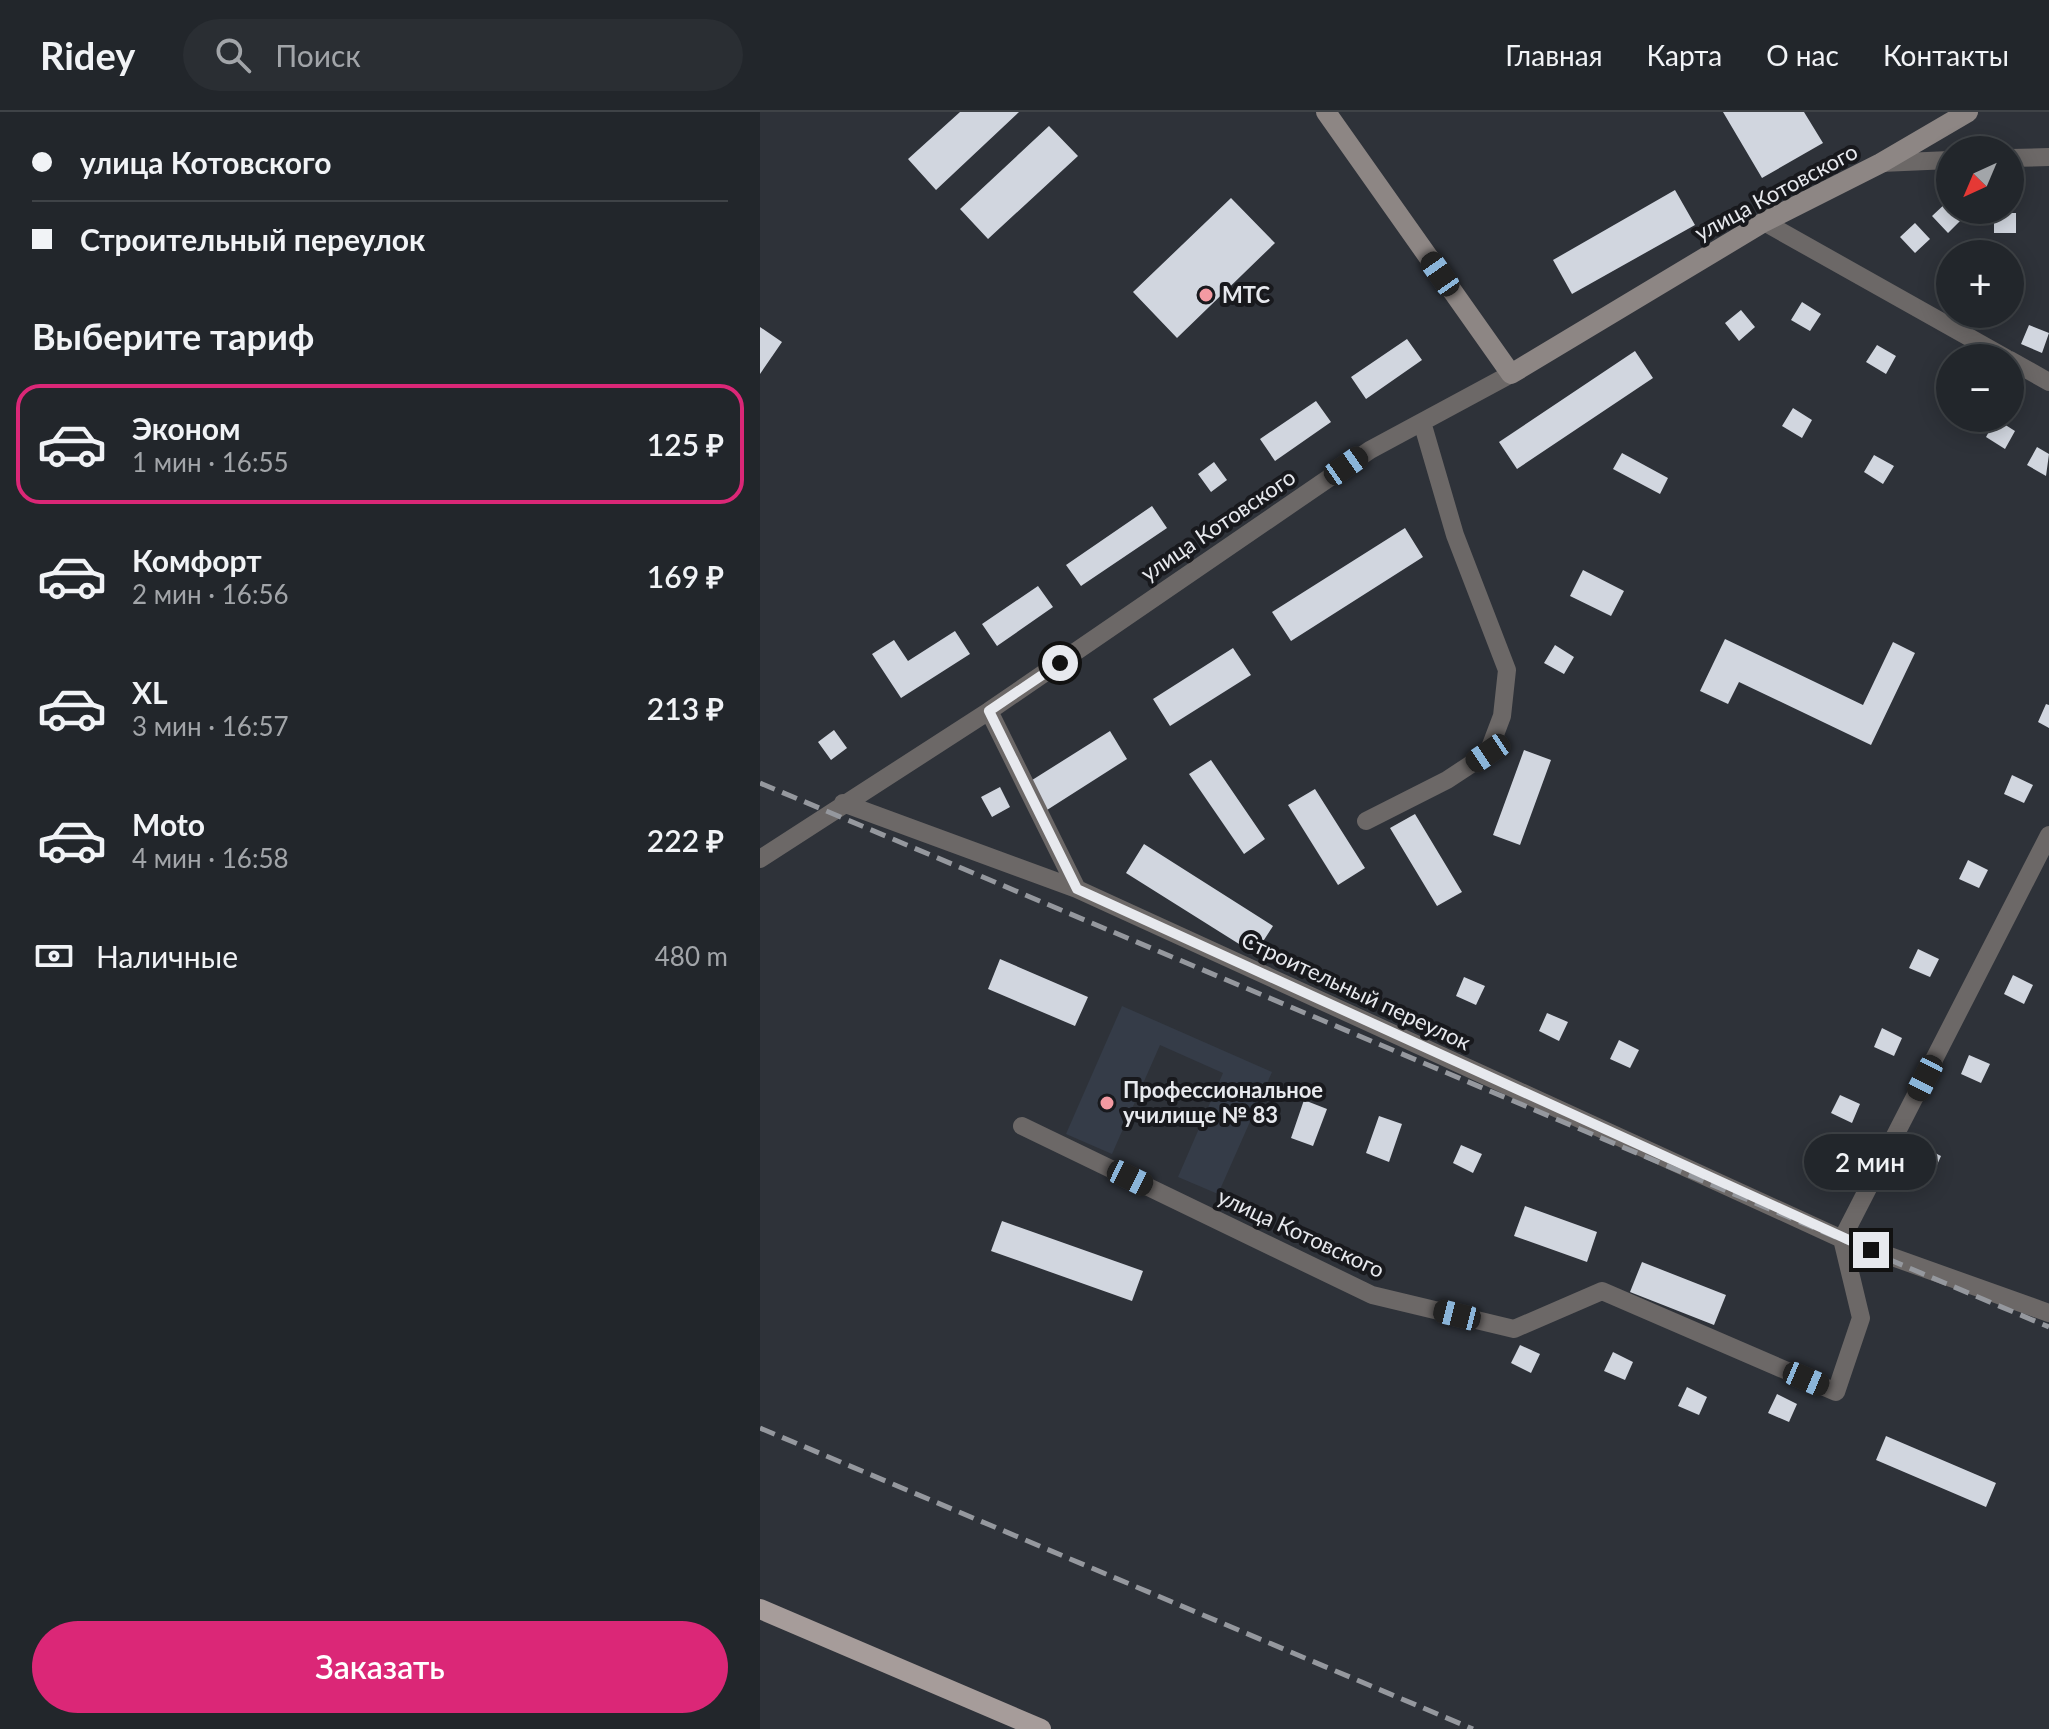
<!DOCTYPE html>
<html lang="ru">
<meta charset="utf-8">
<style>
body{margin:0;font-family:Lato,sans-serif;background:#2a2e33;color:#f1f3f6;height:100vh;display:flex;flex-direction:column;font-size:30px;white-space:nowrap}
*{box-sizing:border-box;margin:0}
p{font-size:26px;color:#a2a5a9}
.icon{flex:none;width:44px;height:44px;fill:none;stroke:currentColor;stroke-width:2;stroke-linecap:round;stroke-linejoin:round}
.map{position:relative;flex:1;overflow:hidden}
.drawer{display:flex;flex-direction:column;background:#22262b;width:760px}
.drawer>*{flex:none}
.guide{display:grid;align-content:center;height:176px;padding:0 32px;background:#22262b}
.needle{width:52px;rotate:224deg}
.tools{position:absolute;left:1176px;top:24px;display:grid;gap:16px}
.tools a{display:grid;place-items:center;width:88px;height:88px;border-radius:50%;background:#22262b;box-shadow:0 4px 20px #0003,0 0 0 2px #3f4347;font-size:40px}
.end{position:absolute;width:36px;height:36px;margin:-18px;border:10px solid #e7e9ee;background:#111;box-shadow:0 0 0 4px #111}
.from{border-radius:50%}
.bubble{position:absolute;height:56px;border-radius:28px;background:#22262b;box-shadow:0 4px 20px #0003,0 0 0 2px #3f4347;font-size:26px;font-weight:600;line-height:56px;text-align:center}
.car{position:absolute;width:24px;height:48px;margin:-24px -12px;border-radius:10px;box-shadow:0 0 6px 2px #0007;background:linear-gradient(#222 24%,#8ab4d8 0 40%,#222 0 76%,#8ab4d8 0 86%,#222 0)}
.guide b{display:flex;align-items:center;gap:28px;height:76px;font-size:30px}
.guide b+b{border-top:2px solid #3f4347}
.guide i{width:20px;height:20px;background:#f1f3f6}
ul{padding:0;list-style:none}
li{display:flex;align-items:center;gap:24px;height:120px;margin:0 16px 12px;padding:0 16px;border:4px solid transparent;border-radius:24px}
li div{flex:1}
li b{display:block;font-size:30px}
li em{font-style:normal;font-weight:600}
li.current{border-color:#db2777}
li>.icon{width:72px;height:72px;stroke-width:1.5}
h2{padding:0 32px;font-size:36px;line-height:96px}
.pay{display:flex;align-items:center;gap:20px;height:88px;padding:0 32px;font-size:30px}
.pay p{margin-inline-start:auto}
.button{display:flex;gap:16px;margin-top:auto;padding:16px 32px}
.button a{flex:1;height:92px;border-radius:48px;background:#db2777;color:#fff;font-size:32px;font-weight:600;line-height:92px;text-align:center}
header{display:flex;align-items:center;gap:48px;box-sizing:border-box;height:112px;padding:0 40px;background:#22262b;border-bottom:2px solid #3f4347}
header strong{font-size:38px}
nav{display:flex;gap:44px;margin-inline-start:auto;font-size:28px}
.search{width:560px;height:72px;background:#2a2e33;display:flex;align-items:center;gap:20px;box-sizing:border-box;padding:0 28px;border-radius:44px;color:#a2a5a9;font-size:30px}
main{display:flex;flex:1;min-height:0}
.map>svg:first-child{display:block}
</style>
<header>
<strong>Ridey</strong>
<div class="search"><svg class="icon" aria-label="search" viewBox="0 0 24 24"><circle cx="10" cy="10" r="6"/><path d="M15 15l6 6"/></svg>Поиск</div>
<nav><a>Главная</a><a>Карта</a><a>О нас</a><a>Контакты</a></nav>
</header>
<main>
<section class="drawer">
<div class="guide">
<b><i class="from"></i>улица Котовского</b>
<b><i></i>Строительный переулок</b>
</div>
<h2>Выберите тариф</h2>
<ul>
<li class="current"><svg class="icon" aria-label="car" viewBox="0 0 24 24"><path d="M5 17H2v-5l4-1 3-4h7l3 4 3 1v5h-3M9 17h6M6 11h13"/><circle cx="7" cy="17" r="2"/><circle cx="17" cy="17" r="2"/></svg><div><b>Эконом</b><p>1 мин · 16:55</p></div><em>125 ₽</em></li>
<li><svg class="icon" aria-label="car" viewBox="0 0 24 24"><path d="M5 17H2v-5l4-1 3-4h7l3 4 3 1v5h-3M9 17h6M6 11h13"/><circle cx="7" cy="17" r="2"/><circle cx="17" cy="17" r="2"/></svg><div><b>Комфорт</b><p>2 мин · 16:56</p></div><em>169 ₽</em></li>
<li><svg class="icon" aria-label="car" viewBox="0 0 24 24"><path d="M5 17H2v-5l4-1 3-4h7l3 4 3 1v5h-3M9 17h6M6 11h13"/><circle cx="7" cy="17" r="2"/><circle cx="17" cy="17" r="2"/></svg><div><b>XL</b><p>3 мин · 16:57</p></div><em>213 ₽</em></li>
<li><svg class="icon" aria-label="car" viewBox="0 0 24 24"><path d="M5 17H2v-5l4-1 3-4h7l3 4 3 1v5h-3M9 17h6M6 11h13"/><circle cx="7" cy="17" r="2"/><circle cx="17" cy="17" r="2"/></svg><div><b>Moto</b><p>4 мин · 16:58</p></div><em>222 ₽</em></li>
</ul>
<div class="pay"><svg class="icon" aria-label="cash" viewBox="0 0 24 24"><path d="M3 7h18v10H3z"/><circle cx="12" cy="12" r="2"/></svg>Наличные<p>480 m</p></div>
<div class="button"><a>Заказать</a></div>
</section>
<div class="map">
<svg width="1289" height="1617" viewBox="0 0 1289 1617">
<rect width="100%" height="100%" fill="#2e3239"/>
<path fill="#353c48" d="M362,894L512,960L458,1082L418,1065L463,961L400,933L352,1042L306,1022Z"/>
<path fill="#d1d6df" d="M200,0H259L176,78L148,47Z
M963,0H1044L1063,31L1002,66Z
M289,14L318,44L228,127L200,97Z
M915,78L935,113L812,182L793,148Z
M471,86L515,131L417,226L373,180Z
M1187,90L1190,98L1202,107L1188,121L1172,104Z
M1234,101H1256V121H1234Z
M1155,111L1170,127L1155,141L1140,125Z
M1042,190L1061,202L1050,219L1031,208Z
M981,198L995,215L979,229L965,211Z
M1269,213L1289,221L1282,241L1261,232Z
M0,215L22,230L0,262Z
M647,227L662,248L606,287L591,265Z
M1117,233L1136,244L1126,262L1106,250Z
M875,239L893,266L757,357L739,330Z
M556,289L571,310L515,349L500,327Z
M1033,296L1052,308L1042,326L1022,314Z
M1236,307L1255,319L1245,337L1226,325Z
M1277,335L1289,342L1286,364L1267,353Z
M862,341L908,366L900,382L853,357Z
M1114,343L1134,354L1123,372L1104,360Z
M454,350L467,368L451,380L438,362Z
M392,394L407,416L321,474L306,453Z
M645,416L663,445L531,529L512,500Z
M823,458L864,479L851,504L810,484Z
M278,474L293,495L237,534L222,512Z
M195,519L210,542L141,586L112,542L134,528L148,549Z
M965,527L1103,593L1133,530L1155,541L1111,633L979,570L968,592L940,579Z
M795,533L814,545L804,562L784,551Z
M473,536L491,563L410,614L393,587Z
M1286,592L1289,593V616L1278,610Z
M74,618L87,636L71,648L58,630Z
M350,619L367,647L287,698L269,670Z
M764,638L791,648L760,733L733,723Z
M451,648L505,727L484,742L429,662Z
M1252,663L1273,673L1264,691L1244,682Z
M240,675L250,695L232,705L221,685Z
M555,677L605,756L578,773L528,693Z
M655,702L702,780L677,794L630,716Z
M384,732L513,814L495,842L366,761Z
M1208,748L1228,758L1219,776L1199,767Z
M1158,837L1179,847L1170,865L1149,856Z
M240,847L328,885L315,914L228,877Z
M1253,863L1273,873L1264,892L1244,882Z
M704,865L725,874L716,893L696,884Z
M787,901L808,910L799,929L779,919Z
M1122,916L1142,926L1134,944L1114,935Z
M859,928L879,938L870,956L850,947Z
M1209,943L1230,952L1221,971L1201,962Z
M1080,983L1100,992L1092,1011L1071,1001Z
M544,988L567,997L553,1034L531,1026Z
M619,1004L642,1012L629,1050L606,1041Z
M1060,1026L1080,1036L1071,1055L1051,1045Z
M701,1033L722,1042L713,1061L693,1051Z
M1161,1034L1181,1044L1173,1062L1152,1053Z
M765,1094L837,1120L827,1150L754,1124Z
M242,1109L383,1159L372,1189L231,1139Z
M882,1150L966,1183L954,1213L870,1180Z
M760,1233L780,1242L771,1261L751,1251Z
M853,1240L873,1250L865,1268L844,1259Z
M927,1275L947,1285L939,1303L918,1294Z
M1017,1282L1037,1292L1029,1310L1008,1301Z
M1126,1324L1236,1371L1226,1395L1116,1348Z"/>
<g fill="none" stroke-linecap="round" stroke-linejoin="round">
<path stroke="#6c6867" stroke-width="18" d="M1250,46L1289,45
M1121,51L1190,48
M1004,110L1246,246
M1250,248L1289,270
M229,599L317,777
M83,691L317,777L1082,1127L1289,1201
M606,709L687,668L728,641L742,604L747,558L695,423L662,310
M0,747L229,599L610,338L751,262
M262,1014L612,1183L754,1217L842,1179L1076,1280L1101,1206L1082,1127L1289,723"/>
<path stroke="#8d8684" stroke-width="20" d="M566,0L751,262L1004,110L1121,51L1208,0"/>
<path stroke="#a69c9a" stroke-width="20" d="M0,1497L281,1617"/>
<path stroke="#95989e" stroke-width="5" stroke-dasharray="16 8" stroke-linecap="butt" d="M0,671L1289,1215
M0,1316L713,1617"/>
</g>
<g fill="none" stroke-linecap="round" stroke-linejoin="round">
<path stroke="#e7e9ee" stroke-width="10" d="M300,551L229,599L317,777L1111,1138"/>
</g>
<g fill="#f49aa2" stroke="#18191d" stroke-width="3">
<circle cx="446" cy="183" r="8"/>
<circle cx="347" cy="991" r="8"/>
</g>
<g text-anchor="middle" stroke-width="8" stroke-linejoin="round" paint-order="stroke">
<g font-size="22" fill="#e7e9ee" stroke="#18191d">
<text transform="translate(1016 80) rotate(-28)" y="8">улица Котовского</text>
<text transform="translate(458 413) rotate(-34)" y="8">улица Котовского</text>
<text transform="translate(596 879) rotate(25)" y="8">Строительный переулок</text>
<text transform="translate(541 1121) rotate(25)" y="8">улица Котовского</text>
</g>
<g font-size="22" font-weight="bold" fill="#e7e9ee" stroke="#18191d" text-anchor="start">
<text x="462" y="191">МТС</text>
<text x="363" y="986">Профессиональное<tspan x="363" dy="25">училище № 83</tspan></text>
</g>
</g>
</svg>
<div class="tools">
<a><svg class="needle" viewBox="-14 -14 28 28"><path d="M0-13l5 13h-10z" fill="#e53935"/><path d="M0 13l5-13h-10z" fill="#a2a5a9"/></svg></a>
<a>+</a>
<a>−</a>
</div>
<i class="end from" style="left:300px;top:551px"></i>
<i class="end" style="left:1111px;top:1138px"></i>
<div class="bubble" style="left:1044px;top:1022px;width:132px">2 мин</div>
<i class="car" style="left:680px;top:162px;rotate:325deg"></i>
<i class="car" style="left:586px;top:354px;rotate:55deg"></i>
<i class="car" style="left:728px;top:641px;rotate:236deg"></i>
<i class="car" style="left:1165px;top:966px;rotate:207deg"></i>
<i class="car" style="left:370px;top:1066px;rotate:116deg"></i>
<i class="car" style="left:697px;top:1203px;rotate:284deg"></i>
<i class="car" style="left:1046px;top:1267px;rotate:113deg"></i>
</div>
</main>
